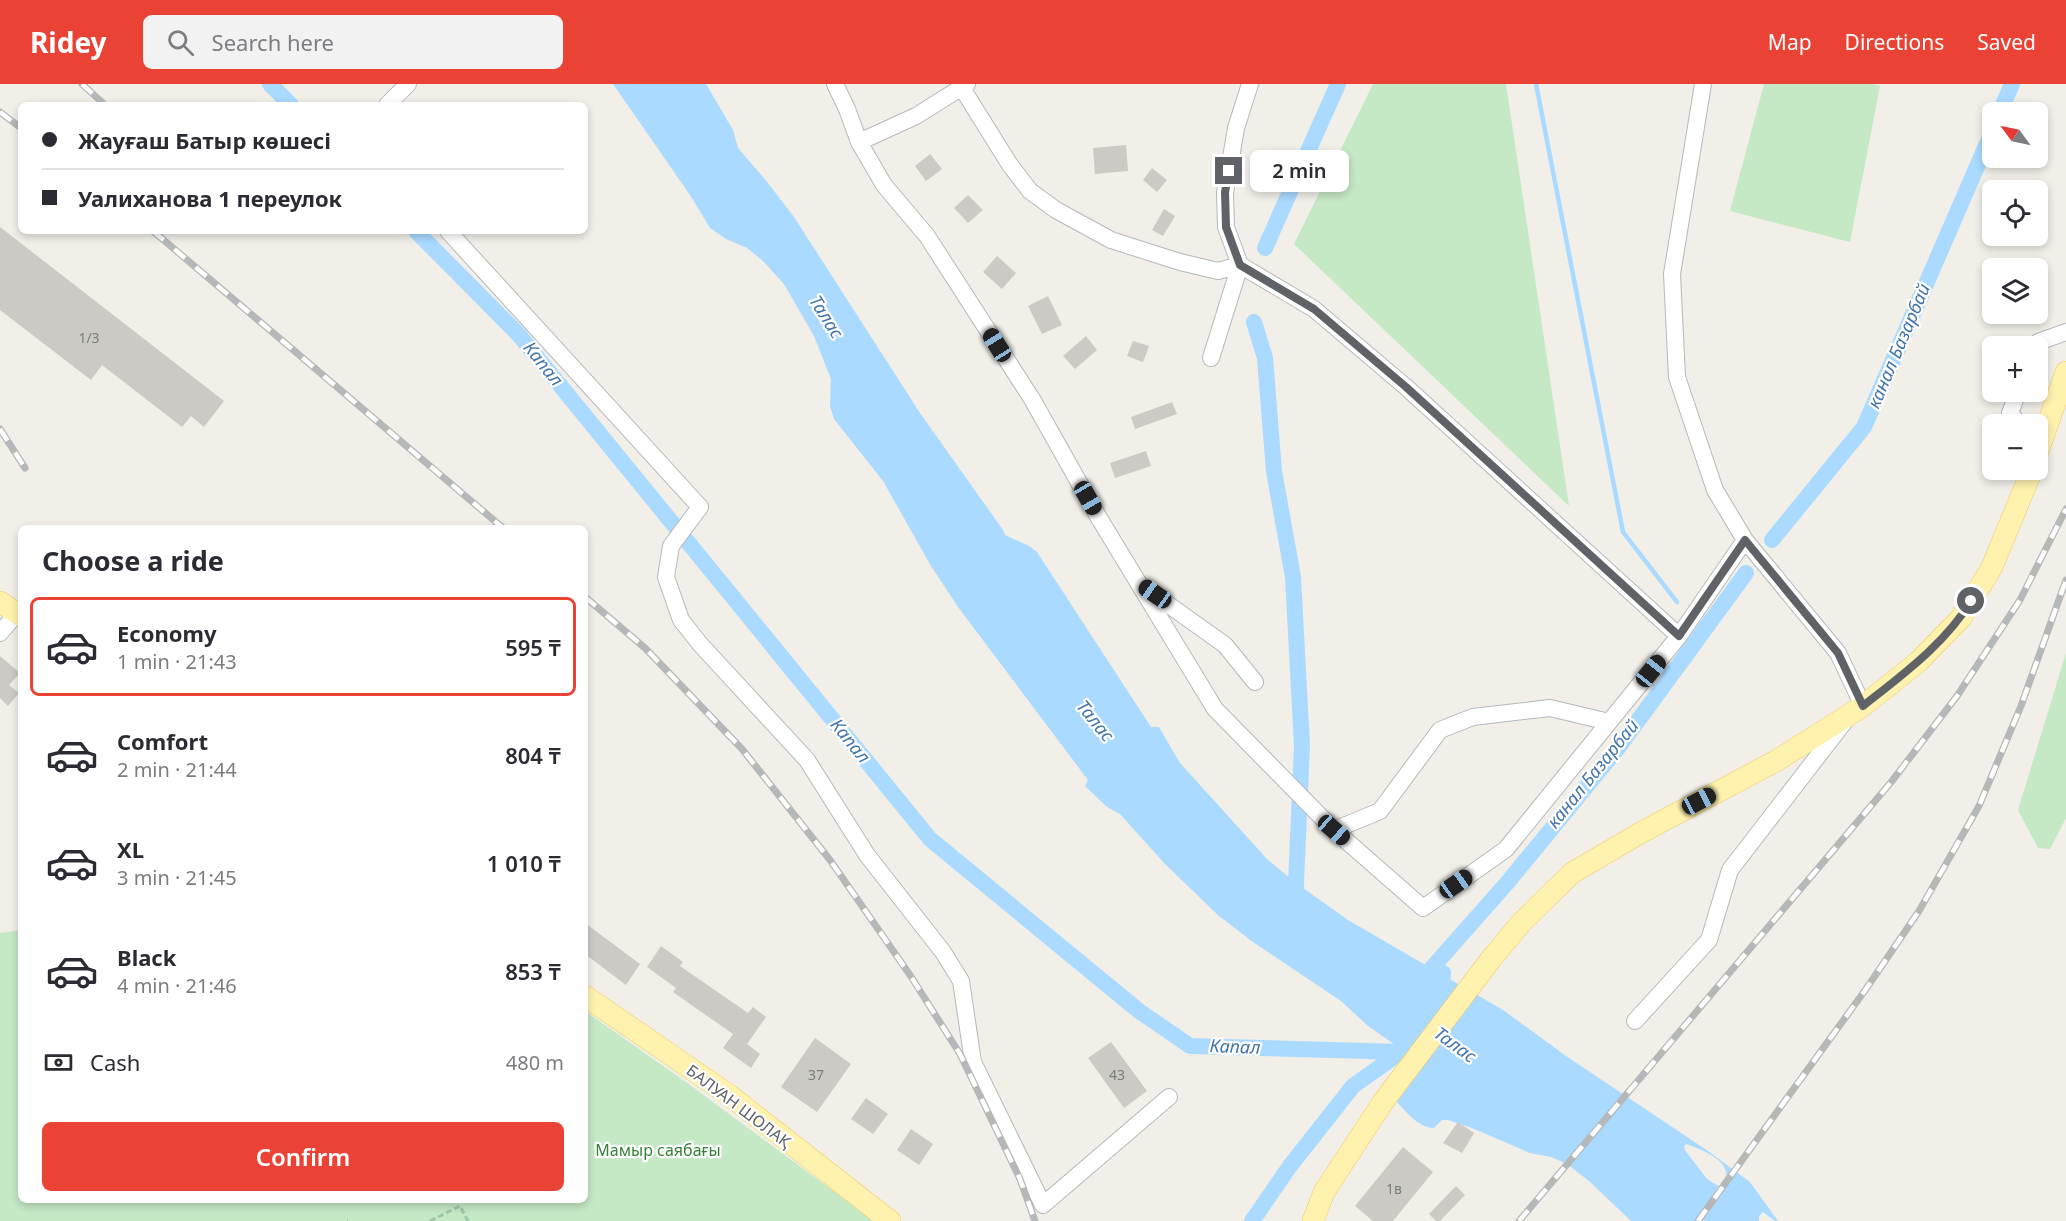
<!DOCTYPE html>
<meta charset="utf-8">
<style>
body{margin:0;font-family:"Noto Sans",sans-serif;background:#f2f2f3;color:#2b2b33;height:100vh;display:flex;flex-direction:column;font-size:22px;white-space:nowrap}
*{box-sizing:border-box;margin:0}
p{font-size:20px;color:#7c7c81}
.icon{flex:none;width:33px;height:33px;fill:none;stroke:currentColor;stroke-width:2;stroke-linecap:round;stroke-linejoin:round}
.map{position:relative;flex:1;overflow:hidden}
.drawer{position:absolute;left:18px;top:441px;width:570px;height:678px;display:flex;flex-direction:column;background:#fff;border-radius:9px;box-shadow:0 3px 9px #0003}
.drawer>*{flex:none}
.banner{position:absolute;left:18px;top:18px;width:570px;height:132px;border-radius:9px;box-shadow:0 3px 9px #0003;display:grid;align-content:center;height:132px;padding:0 24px;background:#fff}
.needle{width:39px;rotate:303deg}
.tools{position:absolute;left:1982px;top:18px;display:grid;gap:12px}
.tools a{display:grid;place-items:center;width:66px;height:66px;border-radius:9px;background:#fff;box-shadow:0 3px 9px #0003;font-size:30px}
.end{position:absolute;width:27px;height:27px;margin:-14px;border:8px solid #5f6368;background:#fff;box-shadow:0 0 0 3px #fff}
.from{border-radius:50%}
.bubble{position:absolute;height:42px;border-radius:9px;background:#fff;box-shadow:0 3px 9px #0003;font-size:20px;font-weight:600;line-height:42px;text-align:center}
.car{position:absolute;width:18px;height:36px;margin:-18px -9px;border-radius:8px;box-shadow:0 0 4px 2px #0007;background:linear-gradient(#222 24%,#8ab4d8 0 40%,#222 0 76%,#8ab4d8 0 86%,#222 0)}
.banner b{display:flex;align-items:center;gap:21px;height:57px;font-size:22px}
.banner b+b{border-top:2px solid #e1e1e2}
.banner i{width:15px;height:15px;background:#2b2b33}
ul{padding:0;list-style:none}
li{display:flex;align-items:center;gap:18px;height:99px;margin:0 12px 9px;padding:0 12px;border:3px solid transparent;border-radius:9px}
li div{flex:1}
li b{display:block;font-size:22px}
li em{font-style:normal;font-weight:600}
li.active{border-color:#ea4335}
li>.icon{width:54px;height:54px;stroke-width:1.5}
h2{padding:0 24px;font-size:27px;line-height:72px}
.pay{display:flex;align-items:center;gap:15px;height:66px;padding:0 24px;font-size:22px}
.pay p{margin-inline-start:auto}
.button{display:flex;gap:12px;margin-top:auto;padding:12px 24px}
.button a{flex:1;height:69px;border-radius:9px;background:#ea4335;color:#fff;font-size:24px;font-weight:600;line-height:69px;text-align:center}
header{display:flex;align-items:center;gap:36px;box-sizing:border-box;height:84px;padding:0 30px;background:#ea4335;color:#fff}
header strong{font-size:28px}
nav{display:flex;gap:33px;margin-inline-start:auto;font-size:21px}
.search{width:420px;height:54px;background:#f2f2f3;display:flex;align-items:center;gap:15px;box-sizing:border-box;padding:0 21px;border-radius:9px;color:#7c7c81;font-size:22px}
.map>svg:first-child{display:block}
</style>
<header>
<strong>Ridey</strong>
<div class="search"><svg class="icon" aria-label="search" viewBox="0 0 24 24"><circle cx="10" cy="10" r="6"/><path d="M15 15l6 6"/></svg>Search here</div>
<nav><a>Map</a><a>Directions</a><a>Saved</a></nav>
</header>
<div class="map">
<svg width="2066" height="1137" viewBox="0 0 2066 1137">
<rect width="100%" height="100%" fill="#f1efe8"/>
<path fill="#c5e8c5" d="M1373,0H1506L1569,422L1294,160Z
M1764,0H1873L1880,2L1850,158L1730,127Z
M2066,569V734L2050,765L2038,764L2018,726Z
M21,846V1116H585V927L690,1001L874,1137H0V849Z"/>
<path fill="#aadaff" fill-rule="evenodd" d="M613,0H706L733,46L738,64L768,99L794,133L920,329L1003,446L1005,451L1029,462L1037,468L1151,643H1159L1180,679L1267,775L1296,799L1348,836L1503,926L1566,972L1708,1067L1750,1098L1778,1137H1775L1763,1128L1759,1132V1137H1631L1589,1097L1567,1080L1551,1073L1530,1069L1472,1044L1448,1036H1442L1434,1044C1417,1044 1402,1023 1391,1011V1000L1403,971L1401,965L1368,942L1341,917L1253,858L1219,832L1165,780L1120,730L1107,723L1085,702L1088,696L958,523L931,482L883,397L834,335L830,322L831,295L814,252L784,200L762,176L747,164L726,155L710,144L690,111ZM1687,1060C1704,1067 1734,1077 1725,1100L1720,1103L1707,1095L1685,1066L1684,1062Z"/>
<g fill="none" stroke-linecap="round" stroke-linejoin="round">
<path stroke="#aadaff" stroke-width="4.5" d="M1536,0L1623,448L1677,518"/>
<path stroke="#aadaff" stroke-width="16" d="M270,0L291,21
M2000,28L2012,0
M416,147L519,251L930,755L1139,927L1190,962L1401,968
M1265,164L1338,0
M1254,238L1265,274L1274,387L1293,493L1302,662L1296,799L1297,819
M1772,456L1864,343L1992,48
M1445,912L1442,899L1443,889L1431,885L1507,799L1618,664L1746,489
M1252,1137L1290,1082L1353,1002L1401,968L1403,971"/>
</g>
<path fill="#cccac5" d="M1126,61L1128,87L1095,90L1093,64Z
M930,70L942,85L926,97L915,82Z
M1152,84L1167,96L1157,108L1143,96Z
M968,111L983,126L968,139L954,124Z
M1164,125L1175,132L1163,152L1152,146Z
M0,143L224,317L204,343L191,332L182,343L102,281L91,296L0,226Z
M997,172L1016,189L1002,205L983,188Z
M1048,212L1062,241L1042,250L1028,222Z
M1086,252L1097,266L1075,285L1063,272Z
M1133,257L1149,262L1143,278L1127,272Z
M1172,318L1177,330L1135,345L1131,333Z
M1146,367L1151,382L1115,394L1110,379Z
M0,572L20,589L9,601L19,609L8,622L0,614Z
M585,839L640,880L626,901L585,870Z
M661,862L683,878L680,882L748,929L753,923L766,933L747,960L760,970L751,984L723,964L733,950L673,908L676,904L647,883Z
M815,954L851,980L817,1028L781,1003Z
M1111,958L1147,1007L1124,1024L1088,974Z
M866,1014L888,1030L873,1050L851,1035Z
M1458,1038L1474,1049L1462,1069L1443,1059Z
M911,1045L933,1060L919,1081L897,1066Z
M1403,1063L1433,1088L1393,1137H1373L1355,1122Z
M1456,1102L1465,1111L1440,1137H1436L1429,1130Z"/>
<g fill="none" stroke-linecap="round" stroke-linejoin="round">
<defs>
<path id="minor" d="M835,0L847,25L859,58L884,101L927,152L1032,315L1099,434L1215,625L1334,746L1423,824L1506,765L1679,552
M1703,0L1672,190L1677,293L1715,406L1745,456
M962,4L1010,81L1030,107L1056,126L1111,156L1180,178L1218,187L1240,181L1314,225L1406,303L1679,552L1745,456L1838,569L1863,622
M387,21L408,0
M859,58L916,32L967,0
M448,147L700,423L671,462L666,493L681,536L700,560L807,676L867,771L943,868L961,897L973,978L1043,1121L1169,1013
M2037,262L2038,258L2066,248
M1211,274L1240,181L1226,143L1225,109L1236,44L1250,0
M2018,308L2010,329L2019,340
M1145,504L1225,561L1255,598
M0,549L17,529
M1334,746L1380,727L1440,646L1473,633L1550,624L1609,638
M1635,937L1709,856L1730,786L1845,637"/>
<path id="major" d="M2037,370L2066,288
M0,518L21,532
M585,912L729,1011L890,1137
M1313,1137L1324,1108L1383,1018L1491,875L1521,839L1572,789L1642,748L1776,677L1863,622L1918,578L1961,534L1992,483L2032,386"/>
</defs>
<use href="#minor" stroke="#b5b8bc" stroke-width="18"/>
<use href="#major" stroke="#f2c960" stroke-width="22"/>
<path stroke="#9cc7a9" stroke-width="3" stroke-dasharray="6 3" stroke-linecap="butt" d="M347,1137H348
M430,1137L460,1122L468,1137"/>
<use href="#minor" stroke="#fff" stroke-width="16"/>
<use href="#major" stroke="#fff2af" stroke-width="21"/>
<defs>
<path id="rail" d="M82,0L105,21
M0,28L21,44
M153,147L503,444
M0,345L25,384
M585,513L645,564L742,665L830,776L910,891L960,970L1020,1095L1035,1137
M1519,1137L1892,697L1957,612L2020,516L2066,425
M1698,1137L1866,905L1919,827L1979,722L2021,622L2066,496"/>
</defs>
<use href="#rail" stroke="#b6b7b8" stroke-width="7"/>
<use href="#rail" stroke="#fff" stroke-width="4.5" stroke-dasharray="14" stroke-linecap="butt"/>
</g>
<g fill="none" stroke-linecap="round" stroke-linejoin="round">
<path stroke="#5f6368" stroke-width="8" d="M1229,87L1225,108L1226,143L1240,181L1314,225L1406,303L1679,552L1745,456L1838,569L1863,622C1902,591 1945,560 1971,517"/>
</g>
<g text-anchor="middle" stroke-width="4.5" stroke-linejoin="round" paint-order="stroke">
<g font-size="14" fill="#7a7d7f">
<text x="89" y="259">1/3</text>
<text x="816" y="996">37</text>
<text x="1117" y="996">43</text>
<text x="1394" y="1110">1в</text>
</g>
<g font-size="16" fill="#5f6368" stroke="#fff">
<text transform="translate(739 1022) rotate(37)" y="6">БАЛУАН ШОЛАҚ</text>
</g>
<g font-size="16" fill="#348238" stroke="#fff">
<text x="658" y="1072">Мамыр саябағы</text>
</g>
<g font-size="18" font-style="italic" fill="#4174aa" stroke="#fff">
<text transform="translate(826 233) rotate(58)" y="6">Талас</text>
<text transform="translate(1899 262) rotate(-67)" y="6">канал Базарбай</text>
<text transform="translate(543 280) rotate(51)" y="6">Капал</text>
<text transform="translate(1095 637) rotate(51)" y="6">Талас</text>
<text transform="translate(850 657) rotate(51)" y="6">Капал</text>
<text transform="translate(1593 690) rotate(-51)" y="6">канал Базарбай</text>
<text transform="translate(1455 961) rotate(36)" y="6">Талас</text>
<text transform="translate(1235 963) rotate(2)" y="6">Капал</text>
</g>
</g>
</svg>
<div class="tools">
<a><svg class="needle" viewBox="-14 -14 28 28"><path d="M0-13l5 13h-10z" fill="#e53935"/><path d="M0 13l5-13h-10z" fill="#7c7c81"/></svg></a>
<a><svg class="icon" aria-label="locate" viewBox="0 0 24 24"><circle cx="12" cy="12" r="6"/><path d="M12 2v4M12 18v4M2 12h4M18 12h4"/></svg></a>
<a><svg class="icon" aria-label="layers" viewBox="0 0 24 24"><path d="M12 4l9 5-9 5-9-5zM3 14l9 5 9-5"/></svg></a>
<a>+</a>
<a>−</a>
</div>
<i class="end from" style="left:1971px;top:517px"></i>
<i class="end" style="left:1229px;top:87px"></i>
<div class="bubble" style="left:1250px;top:66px;width:99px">2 min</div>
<i class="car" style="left:997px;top:261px;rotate:328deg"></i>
<i class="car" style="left:1088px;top:414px;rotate:150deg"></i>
<i class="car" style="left:1155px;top:510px;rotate:305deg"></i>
<i class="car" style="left:1651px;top:587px;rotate:39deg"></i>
<i class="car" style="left:1699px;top:717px;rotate:62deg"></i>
<i class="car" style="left:1334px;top:746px;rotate:131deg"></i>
<i class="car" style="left:1456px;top:800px;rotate:55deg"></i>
<div class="banner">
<b><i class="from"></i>Жауғаш Батыр көшесі</b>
<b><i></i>Уалиханова 1 переулок</b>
</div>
<section class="drawer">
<h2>Choose a ride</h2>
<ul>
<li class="active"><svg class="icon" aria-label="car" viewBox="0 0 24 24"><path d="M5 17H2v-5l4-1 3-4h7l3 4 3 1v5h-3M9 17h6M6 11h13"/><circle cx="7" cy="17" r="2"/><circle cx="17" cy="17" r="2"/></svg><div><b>Economy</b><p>1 min · 21:43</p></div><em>595 ₸</em></li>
<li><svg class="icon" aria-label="car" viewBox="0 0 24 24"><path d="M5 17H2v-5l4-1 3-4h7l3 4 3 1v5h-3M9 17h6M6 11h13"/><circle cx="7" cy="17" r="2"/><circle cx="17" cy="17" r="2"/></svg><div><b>Comfort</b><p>2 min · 21:44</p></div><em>804 ₸</em></li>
<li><svg class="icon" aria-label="car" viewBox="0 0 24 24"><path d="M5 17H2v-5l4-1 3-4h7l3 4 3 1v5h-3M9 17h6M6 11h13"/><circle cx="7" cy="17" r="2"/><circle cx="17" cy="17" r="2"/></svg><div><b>XL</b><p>3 min · 21:45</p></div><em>1 010 ₸</em></li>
<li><svg class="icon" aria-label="car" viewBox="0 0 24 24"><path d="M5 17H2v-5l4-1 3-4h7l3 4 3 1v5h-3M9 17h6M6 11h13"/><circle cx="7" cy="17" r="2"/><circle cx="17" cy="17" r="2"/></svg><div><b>Black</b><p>4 min · 21:46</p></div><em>853 ₸</em></li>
</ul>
<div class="pay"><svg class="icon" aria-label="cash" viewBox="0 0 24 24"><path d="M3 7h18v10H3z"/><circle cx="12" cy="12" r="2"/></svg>Cash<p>480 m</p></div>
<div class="button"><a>Confirm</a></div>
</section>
</div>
